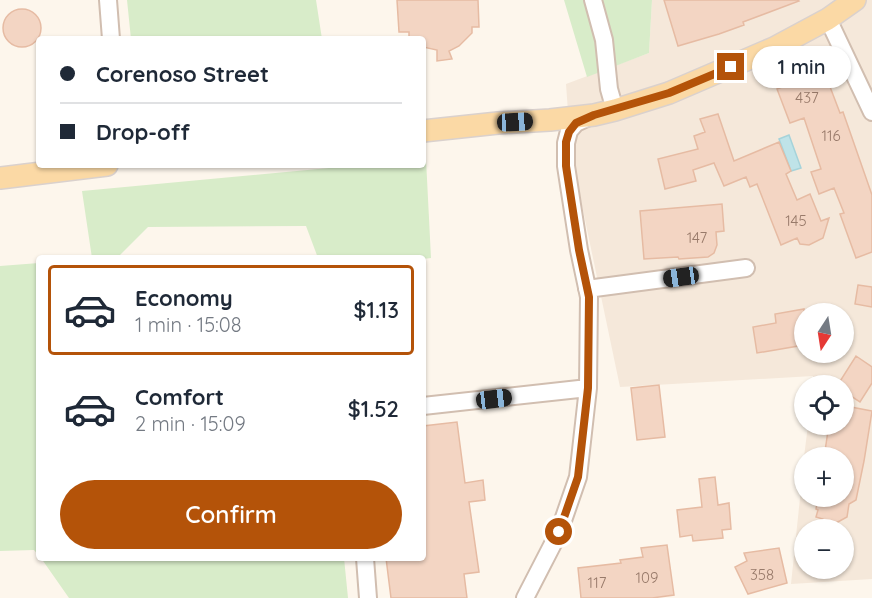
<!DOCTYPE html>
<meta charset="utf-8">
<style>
body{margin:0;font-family:Quicksand,sans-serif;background:#f6f6f7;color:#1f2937;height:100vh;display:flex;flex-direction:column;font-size:22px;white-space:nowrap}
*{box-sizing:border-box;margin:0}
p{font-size:20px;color:#747a83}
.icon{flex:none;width:33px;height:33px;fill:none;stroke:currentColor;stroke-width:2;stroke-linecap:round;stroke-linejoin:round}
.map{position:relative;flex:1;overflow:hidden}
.drawer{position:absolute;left:36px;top:255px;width:390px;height:306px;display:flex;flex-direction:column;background:#fff;border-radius:6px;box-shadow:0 2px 4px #0004}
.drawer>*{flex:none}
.hud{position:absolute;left:36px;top:36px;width:390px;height:132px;border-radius:6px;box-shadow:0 2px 4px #0004;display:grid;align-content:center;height:132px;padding:0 24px;background:#fff}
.needle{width:39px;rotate:192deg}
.fabs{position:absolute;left:794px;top:303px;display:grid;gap:12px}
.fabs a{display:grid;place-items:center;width:60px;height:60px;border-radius:50%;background:#fff;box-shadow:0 2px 4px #0004;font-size:30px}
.end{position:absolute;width:27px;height:27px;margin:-14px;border:8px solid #b45309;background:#fff;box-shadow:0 0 0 3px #fff}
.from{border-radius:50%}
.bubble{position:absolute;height:42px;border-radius:21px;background:#fff;box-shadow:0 2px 4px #0004;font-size:20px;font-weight:600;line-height:42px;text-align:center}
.car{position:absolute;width:18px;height:36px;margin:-18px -9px;border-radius:8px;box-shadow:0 0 4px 2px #0007;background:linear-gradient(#222 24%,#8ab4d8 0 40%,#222 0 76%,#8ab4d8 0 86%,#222 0)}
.hud b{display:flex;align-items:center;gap:21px;height:57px;font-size:22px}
.hud b+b{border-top:2px solid #e0e1e3}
.hud i{width:15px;height:15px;background:#1f2937}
ul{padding:10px 0 0;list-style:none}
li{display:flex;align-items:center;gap:18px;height:90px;margin:0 12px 9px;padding:0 12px;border:3px solid transparent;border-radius:6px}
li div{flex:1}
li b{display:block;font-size:22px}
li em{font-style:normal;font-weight:600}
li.current{border-color:#b45309}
li>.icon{width:54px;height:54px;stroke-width:1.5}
.action{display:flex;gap:12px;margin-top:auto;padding:12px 24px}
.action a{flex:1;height:69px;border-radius:36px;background:#b45309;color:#fff;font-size:24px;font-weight:600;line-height:69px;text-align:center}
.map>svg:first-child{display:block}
</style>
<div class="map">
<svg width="872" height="598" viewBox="0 0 872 598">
<rect width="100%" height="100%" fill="#fdf6ec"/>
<path fill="#f5e8da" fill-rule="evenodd" d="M652,0H872V579L791,584L804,460V496H843V458L804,457L808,425L843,424V386L813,385V376L620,387L571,153L566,84L649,53ZM804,314H843V352H804ZM804,530H843V568H804Z"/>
<path fill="#d8ecc9" d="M127,0H316L322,39H131Z
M564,0H652L649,53L587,77Z
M423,159H426L431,258L423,259V258H318L306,226L148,227L117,258H92L82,191L361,165H423Z
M39,263V556L34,550L0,551V266Z
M41,558H344L348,598H69Z"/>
<path fill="#bfe3e8" stroke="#a5d3da" stroke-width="1.5" d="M789,135L801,168L791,171L779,139Z"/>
<path fill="#f3d5c3" stroke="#e6bba3" stroke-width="1.5" d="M397,0H478L479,27H472V33L459,46L449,51L452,59L437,61V50L423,47V39H409V32H399Z
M664,0H798L799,1L743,22L744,25L719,34L678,46Z
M3 28a19 19 0 1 1 38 0a19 19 0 1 1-38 0Z
M824,71L840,113L843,112L872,195V252L856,258L840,214L844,213L834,188L819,194L811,172L821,169L804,118L790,123L777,89Z
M718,114L734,161L779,142L791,171L786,174L797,200L810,194L821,221L829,218L823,238L809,245L800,244L797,238L781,245L757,184L750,187L746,177L724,186L714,163L693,170L696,181L665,189L658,159L698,149L694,136L705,132L700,119Z
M722,204L724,231L716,232L717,245L714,253L708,257L679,259L678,257L644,259L640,211Z
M858,285L872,287V307L855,304Z
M804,309V345L757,353L753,327L776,323L775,314Z
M856,356L872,367V383L860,402L843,391V386H837Z
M659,385L665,437L637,440L631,388Z
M851,407L872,411L864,461L856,500L849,504L847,517L825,529L823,519L816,517L818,510L816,509L818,496H843V458H824L829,424H843V419L849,420Z
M457,422L465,483L483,480L485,500L469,502L479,572L464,574L467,598H391L386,558H423V426Z
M715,477L718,505L729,503L731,529L722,530L723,538L693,541L692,535L680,537L677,510L702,507L699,479Z
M667,545L674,595L652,598H581L578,568L621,563L620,560L643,557L641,548Z
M779,548L787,583L748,594L735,567L747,561L744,553Z"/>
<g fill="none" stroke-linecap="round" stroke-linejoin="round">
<defs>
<path id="minor" d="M108,0L111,39
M593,0L604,40L609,89L615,110
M828,19L872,112
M587,289L746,268
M423,406L588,388
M365,558L368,598
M525,598L559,532L578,477L588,388L589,297L579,250L566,166V143L569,131L576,123L589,117"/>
<path id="major" d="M423,131L498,123L550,120L594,115L615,110L669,93L774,48L828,19L855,0
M0,178L107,165"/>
</defs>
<use href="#minor" stroke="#d1beb0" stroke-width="20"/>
<use href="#major" stroke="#dad1cd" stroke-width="24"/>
<use href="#minor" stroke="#fff" stroke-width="16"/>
<use href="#major" stroke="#fbd9a5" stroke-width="21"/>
</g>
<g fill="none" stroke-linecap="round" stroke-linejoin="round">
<path stroke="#b45309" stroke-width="8" d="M559,532L578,477L588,388L589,297L579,250L566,166V142L569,132L576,123L594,115L669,93L731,67"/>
</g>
<g text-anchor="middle" stroke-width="5" stroke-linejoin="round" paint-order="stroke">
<g font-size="15" fill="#987a6a">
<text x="807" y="103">437</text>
<text x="831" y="141">116</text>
<text x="796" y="226">145</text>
<text x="697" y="243">147</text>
<text x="762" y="580">358</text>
<text x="647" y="583">109</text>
<text x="597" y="588">117</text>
</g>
</g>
</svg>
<div class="fabs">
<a><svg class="needle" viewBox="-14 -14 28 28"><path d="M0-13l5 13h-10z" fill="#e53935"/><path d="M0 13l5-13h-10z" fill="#747a83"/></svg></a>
<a><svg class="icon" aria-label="locate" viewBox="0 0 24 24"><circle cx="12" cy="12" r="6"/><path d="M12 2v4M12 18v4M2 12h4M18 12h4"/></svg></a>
<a>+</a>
<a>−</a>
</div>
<i class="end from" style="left:559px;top:532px"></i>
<i class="end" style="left:731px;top:67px"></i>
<div class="bubble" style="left:752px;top:46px;width:99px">1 min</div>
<i class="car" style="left:515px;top:122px;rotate:87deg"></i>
<i class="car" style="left:681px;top:277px;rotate:262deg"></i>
<i class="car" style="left:494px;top:399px;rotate:83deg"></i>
<div class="hud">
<b><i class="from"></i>Corenoso Street</b>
<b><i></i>Drop-off</b>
</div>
<section class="drawer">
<ul>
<li class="current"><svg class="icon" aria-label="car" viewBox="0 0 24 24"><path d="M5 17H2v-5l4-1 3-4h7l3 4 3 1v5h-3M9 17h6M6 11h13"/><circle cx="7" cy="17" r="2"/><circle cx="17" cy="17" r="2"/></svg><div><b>Economy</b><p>1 min · 15:08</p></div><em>$1.13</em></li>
<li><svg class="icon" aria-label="car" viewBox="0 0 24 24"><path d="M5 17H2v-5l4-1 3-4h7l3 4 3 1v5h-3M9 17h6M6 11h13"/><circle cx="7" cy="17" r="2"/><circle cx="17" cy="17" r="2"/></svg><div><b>Comfort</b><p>2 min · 15:09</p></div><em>$1.52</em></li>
</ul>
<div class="action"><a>Confirm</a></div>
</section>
</div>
